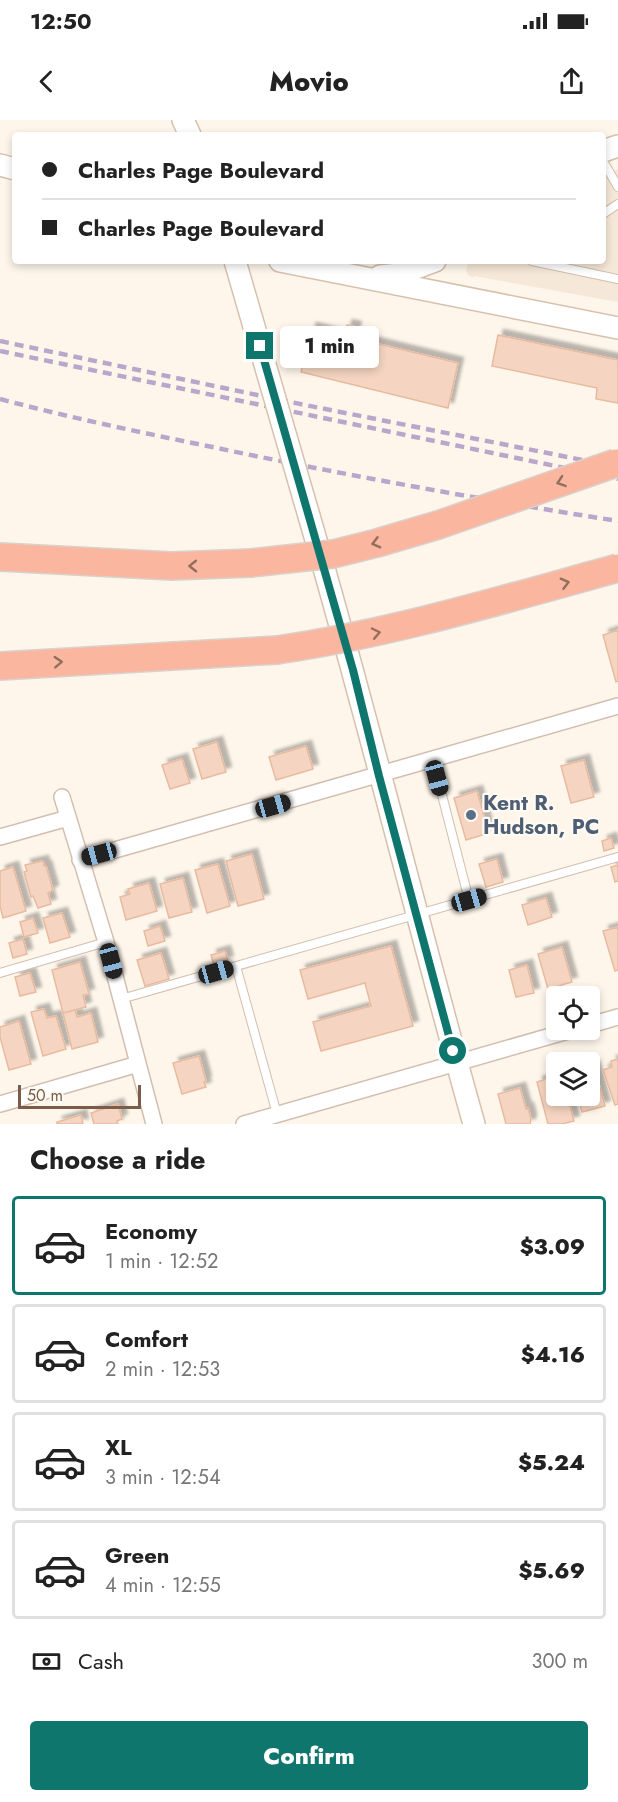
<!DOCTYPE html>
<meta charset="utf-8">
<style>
body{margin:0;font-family:Jost,sans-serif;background:#f6f6f6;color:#222;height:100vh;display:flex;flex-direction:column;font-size:22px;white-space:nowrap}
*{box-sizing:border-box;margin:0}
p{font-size:20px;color:#767676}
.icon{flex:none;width:33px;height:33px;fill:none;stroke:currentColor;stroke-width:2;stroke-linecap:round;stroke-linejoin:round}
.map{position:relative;height:1004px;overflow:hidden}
.side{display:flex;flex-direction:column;background:#fff;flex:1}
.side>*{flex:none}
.hud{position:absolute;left:12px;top:12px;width:594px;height:132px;border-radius:6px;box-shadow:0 3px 9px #0003;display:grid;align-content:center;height:132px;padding:0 30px;background:#fff}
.fabs{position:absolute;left:546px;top:866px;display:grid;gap:12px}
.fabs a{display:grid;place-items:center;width:54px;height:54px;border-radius:6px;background:#fff;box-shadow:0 3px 9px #0003;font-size:30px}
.scale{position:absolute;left:18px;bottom:15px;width:123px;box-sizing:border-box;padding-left:6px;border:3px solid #7b5c4b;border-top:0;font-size:16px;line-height:21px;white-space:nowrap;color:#7b5c4b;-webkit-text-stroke:4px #fffaf2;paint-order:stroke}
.end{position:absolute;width:27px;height:27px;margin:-14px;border:8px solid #0f766e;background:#fff;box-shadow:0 0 0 3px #fff}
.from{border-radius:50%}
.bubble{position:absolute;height:42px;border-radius:6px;background:#fff;box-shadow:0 3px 9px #0003;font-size:20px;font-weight:800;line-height:42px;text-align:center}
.car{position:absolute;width:18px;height:36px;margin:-18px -9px;border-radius:8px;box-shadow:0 0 4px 2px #0007;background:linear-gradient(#222 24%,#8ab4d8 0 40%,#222 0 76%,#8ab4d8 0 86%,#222 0)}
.hud b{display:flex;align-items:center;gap:21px;height:57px;font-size:22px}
.hud b+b{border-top:2px solid #e0e0e0}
.hud i{width:15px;height:15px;background:#222}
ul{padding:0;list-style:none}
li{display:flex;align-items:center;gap:18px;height:99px;margin:0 12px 9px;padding:0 18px;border:3px solid #e0e0e0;border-radius:6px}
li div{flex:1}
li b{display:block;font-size:22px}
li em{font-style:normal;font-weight:800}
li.on{border-color:#0f766e}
li>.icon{width:54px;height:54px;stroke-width:1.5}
h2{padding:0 30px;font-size:27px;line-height:72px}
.pay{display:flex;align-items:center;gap:15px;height:66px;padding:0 30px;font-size:22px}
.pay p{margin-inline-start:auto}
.cta{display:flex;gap:12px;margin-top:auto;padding:12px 30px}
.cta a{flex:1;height:69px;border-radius:6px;background:#0f766e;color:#fff;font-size:24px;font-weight:800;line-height:69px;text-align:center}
.status{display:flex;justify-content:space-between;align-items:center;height:42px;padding:0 30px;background:#fff;direction:ltr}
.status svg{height:16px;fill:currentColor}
header{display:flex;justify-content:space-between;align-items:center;height:78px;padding:0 30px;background:#fff;font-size:27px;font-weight:800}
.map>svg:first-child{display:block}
</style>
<div class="status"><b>12:50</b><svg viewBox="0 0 49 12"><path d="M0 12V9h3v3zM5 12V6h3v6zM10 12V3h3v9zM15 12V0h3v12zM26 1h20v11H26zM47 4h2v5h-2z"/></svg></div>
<header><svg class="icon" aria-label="back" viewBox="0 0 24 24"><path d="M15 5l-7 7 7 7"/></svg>Movio<svg class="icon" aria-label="share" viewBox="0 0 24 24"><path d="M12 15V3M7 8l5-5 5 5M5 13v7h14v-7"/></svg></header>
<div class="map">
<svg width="618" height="1004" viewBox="0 0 618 1004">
<defs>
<filter id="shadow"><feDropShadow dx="5.5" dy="-5.5" stdDeviation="1.5" flood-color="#0004"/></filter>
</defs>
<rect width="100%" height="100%" fill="#fef6eb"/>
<path fill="#f6e8d8" d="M618,49V182L474,156L473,158L468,155L466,150L469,141H603V55Z"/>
<path fill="#f5d5c1" stroke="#e8bba0" stroke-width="1.5" filter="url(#shadow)" d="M347,205L356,207L353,218L458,243L448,288L301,252L311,208L344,216Z
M498,215L618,240V283L596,279L597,268L492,246Z
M618,510V561L616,562L603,515Z
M217,622L226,652L202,659L193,629Z
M306,626L313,649L276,660L269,637Z
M182,639L190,663L170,669L162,645Z
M584,640L594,677L571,683L561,646Z
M477,671L489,713L466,720L454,678Z
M611,718L614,728L604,731L602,721Z
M252,734L264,779L238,786L226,741Z
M497,739L503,762L486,767L479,744Z
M43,741L44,746H46L53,770L48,773L51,784L38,788L33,776L31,777L24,752L27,751L25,745Z
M218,744L230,786L207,793L195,750Z
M618,745V761L615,762L611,747Z
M13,747L26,791L3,798L0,786V751Z
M183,758L192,792L169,798L160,764Z
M149,763L157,791L126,800L120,777L130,774L128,769Z
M546,778L552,797L528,805L522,785Z
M62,793L70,817L50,823L43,798Z
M33,798L38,813L24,817L20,802Z
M160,806L165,821L148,826L144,811Z
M618,807V850L615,851L603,811Z
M23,819L27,834L13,838L9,823Z
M391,826L413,906L321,931L313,902L371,886L365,863L308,879L300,850Z
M562,827L572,862L548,869L538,834Z
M225,831L228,841L214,845L211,835Z
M161,833L169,859L145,866L137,840Z
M80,842L89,874L83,875L86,887L63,893L52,850Z
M527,845L534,873L516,877L509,850Z
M30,853L36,872L20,876L15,857Z
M44,889L47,898L56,896L66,929L43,936L31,892Z
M75,890L77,897L91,893L98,922L72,929L63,893Z
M19,901L31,944L9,950L0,917V907Z
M199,936L206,961L204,962L206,967L182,974L173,943Z
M618,939V984L615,985L603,950L612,947L611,941Z
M594,946L605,986L582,992L577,975H590V948Z
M556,956V975H567L574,1001L562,1004H548L537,962Z
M520,968L526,989L528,988L531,999L530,1004H506L498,974Z
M118,984L122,999L117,1001L118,1004H94L91,993Z
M81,995L83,1004H57V1002Z"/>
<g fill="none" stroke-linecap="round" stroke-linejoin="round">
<defs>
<path id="lane" d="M603,41L618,67
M603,94L618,84
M532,141L618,159
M433,640L469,780
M236,846L277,994
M0,853L106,822
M121,879L618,737"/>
<path id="street" d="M62,677L106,822L154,1004
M0,717L68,698
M80,740L618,586
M590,905L618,897
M0,984L138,944
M244,1004L575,909"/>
<path id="secondary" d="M183,0L190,15
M603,31L618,26
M0,45L15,49
M280,141L618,208
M380,156L400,154L435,141
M309,396C368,597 417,802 474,1004"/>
<path id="highway" d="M0,437L172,446L251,443
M0,546L277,530"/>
</defs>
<use href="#lane" stroke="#d2beae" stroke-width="10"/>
<use href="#street" stroke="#d2beae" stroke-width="18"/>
<use href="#secondary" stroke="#d7c0ae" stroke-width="24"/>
<use href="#highway" stroke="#dad1cd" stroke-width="30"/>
<use href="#lane" stroke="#fff" stroke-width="8"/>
<use href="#street" stroke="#fff" stroke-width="15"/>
<use href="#secondary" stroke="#fff" stroke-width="21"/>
<use href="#highway" stroke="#fab69f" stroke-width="27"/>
<path stroke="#b9a6ca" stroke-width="4.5" stroke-dasharray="9 6" stroke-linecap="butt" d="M0,221L305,285L618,347
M0,231L618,359
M0,279C71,298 144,313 217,328C350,356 484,380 618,401"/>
<defs>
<path id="secondary-bridge" d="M235,141L309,396"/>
<path id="highway-bridge" d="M251,443L333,434L377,423L438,405L616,343
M277,530C393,513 505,479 618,448"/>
</defs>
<use href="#secondary-bridge" stroke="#d7c0ae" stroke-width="24" stroke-linecap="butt"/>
<use href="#highway-bridge" stroke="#dad1cd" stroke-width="30" stroke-linecap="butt"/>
<use href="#secondary-bridge" stroke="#fff" stroke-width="21"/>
<use href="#highway-bridge" stroke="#fab69f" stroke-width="27"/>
</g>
<defs><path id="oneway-chevron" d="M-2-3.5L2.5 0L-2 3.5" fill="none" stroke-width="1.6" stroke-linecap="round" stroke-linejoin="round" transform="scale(1.5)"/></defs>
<g stroke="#946e5c">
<use href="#oneway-chevron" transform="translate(561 362) rotate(161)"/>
<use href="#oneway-chevron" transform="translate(376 423) rotate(165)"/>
<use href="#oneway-chevron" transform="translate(193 446) rotate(179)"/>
<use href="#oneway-chevron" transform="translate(565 463) rotate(-15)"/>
<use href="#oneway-chevron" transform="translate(376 513) rotate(-12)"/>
<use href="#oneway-chevron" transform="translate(58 542) rotate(-3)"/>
</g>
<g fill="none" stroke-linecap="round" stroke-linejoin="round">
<path stroke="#0f766e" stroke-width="8" d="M260,226L353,550L379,656L453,931"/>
</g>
<circle fill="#5c6f8a" stroke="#fffaf2" stroke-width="2" cx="471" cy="695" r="6"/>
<g text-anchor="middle" stroke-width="4.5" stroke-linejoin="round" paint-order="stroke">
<g font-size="21" font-weight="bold" fill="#4e5e75" stroke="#fffaf2" text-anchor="start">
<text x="483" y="690">Kent R.<tspan x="483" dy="24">Hudson, PC</tspan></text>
</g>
</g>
</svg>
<div class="fabs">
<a><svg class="icon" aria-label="locate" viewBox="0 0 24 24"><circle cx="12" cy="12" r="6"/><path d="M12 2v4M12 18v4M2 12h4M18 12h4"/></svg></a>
<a><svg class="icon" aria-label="layers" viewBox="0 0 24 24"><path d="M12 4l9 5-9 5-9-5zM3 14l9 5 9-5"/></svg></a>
</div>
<div class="scale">50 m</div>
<i class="end from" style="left:453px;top:931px"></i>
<i class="end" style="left:260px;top:226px"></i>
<div class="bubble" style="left:280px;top:206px;width:99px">1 min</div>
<i class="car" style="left:437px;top:658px;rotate:165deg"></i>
<i class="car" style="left:273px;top:686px;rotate:74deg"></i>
<i class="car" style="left:99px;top:734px;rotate:255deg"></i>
<i class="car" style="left:469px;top:780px;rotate:74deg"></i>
<i class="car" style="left:111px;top:841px;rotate:165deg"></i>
<i class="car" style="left:216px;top:852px;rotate:74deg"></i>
<div class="hud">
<b><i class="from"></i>Charles Page Boulevard</b>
<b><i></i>Charles Page Boulevard</b>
</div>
</div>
<section class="side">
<h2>Choose a ride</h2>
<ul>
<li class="on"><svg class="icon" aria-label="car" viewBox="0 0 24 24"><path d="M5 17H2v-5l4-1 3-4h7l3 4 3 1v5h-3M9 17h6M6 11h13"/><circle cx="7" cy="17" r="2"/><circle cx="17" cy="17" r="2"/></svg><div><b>Economy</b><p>1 min · 12:52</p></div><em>$3.09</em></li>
<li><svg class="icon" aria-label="car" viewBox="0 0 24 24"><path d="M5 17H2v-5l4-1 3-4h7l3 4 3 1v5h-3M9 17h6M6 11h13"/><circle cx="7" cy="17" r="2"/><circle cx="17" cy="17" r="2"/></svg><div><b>Comfort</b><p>2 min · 12:53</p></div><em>$4.16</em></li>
<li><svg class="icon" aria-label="car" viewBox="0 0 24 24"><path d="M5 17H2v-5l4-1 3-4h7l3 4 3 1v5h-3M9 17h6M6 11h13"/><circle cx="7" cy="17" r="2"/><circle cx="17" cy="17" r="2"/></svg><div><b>XL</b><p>3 min · 12:54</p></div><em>$5.24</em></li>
<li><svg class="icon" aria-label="car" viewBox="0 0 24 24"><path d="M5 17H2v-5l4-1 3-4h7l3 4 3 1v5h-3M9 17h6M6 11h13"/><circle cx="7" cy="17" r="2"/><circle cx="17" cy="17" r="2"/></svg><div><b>Green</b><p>4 min · 12:55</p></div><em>$5.69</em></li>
</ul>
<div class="pay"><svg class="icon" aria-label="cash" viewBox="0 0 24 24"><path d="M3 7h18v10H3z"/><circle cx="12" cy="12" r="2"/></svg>Cash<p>300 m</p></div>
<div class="cta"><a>Confirm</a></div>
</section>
